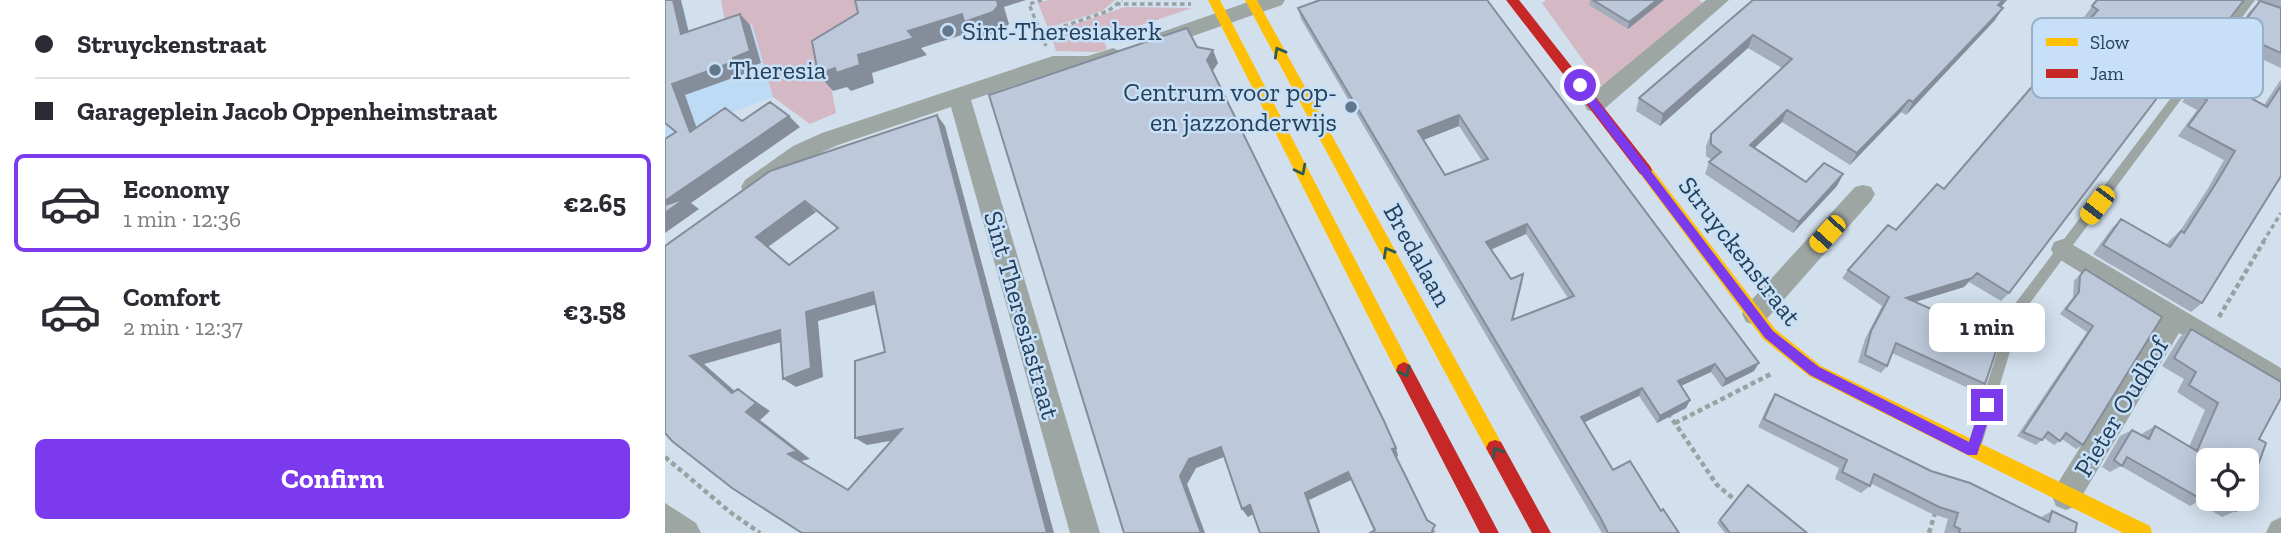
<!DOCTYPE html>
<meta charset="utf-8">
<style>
body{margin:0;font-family:"Zilla Slab",serif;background:#f7f7f7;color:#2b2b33;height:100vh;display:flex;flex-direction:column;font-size:26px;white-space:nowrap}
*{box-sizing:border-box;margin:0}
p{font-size:23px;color:#7c7c81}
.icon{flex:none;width:38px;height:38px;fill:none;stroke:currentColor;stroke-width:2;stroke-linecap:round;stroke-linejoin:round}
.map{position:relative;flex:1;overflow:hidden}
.side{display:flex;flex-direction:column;background:#fff;width:665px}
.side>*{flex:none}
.hud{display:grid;align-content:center;height:154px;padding:0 35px;background:#fff}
.buttons{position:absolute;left:1531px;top:448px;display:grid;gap:14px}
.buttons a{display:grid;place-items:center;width:63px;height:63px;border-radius:10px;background:#fff;box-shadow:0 4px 18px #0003;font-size:35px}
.end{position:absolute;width:32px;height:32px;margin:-16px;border:9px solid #7c3aed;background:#fff;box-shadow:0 0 0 4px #fff}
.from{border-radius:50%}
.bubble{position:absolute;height:49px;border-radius:10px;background:#fff;box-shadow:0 4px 18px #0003;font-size:23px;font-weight:800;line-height:49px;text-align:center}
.car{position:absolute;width:21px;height:42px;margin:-21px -10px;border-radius:9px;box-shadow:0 0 5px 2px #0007;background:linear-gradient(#f5c518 24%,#345 0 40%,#f5c518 0 76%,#345 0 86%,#f5c518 0)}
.hud b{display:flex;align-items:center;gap:24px;height:66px;font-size:26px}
.hud b+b{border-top:2px solid #e1e1e2}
.hud i{width:18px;height:18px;background:#2b2b33}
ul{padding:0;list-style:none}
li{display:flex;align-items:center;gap:21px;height:98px;margin:0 14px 10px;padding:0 21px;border:4px solid transparent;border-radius:10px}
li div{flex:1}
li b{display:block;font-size:26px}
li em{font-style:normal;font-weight:800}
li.active{border-color:#7c3aed}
li>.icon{width:63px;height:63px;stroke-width:1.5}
.primary-button{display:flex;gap:14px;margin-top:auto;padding:14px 35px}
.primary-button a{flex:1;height:80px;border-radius:10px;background:#7c3aed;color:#fff;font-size:28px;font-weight:800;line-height:80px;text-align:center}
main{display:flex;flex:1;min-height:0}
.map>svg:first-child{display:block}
</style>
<main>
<section class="side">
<div class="hud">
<b><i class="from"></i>Struyckenstraat</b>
<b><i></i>Garageplein Jacob Oppenheimstraat</b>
</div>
<ul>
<li class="active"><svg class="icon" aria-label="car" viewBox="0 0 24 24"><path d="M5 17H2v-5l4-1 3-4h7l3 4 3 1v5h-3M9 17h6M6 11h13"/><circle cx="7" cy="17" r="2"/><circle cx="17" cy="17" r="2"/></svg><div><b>Economy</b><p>1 min · 12:36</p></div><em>€2.65</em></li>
<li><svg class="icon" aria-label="car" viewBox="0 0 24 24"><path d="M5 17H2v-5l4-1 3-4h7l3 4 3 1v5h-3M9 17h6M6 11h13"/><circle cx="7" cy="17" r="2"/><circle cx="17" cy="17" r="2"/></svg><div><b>Comfort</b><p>2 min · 12:37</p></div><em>€3.58</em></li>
</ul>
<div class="primary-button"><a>Confirm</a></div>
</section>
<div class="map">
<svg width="1616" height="533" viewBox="0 0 1616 533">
<rect width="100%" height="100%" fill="#d2e0ed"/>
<path fill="#bedbf6" d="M19,8L27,43L87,24L108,97L0,137V15Z"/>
<path fill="#d4b9c5" d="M56,0H222L159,49L171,113L145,124L108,97L87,24L62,32Z
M383,0H450L437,11L383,28L373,3Z
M881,0H1034L1038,3L938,88L877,3Z
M460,7L527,8L438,38L442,49L433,52L391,51L385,33Z"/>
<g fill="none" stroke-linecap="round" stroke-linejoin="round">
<path stroke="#99a2a2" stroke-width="3.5" stroke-dasharray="4.5 3.5" stroke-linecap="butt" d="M377,0L364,4L381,46
M451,4H526
M376,34L443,11L457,0
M1598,242L1616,213"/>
<path stroke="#99a2a2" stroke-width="4.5" stroke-dasharray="5 3.5" stroke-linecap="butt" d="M1554,317L1599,241
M1003,413L1052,485L1075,504
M1010,423L1106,374
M0,457L65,512L95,533
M1264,533L1271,510"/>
<path fill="#9ea6a4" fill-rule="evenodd" d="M1580,0H1590L1356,315L1316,447L1314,452L1309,454L1304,452L1302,447L1346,309Z"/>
<path fill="#9ea6a4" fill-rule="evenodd" d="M589,0H620L617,5L499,46L492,48L485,46L482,41L485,36Z
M1041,0H1064L938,110L930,112L922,110L919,104L922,98Z
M448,48L455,51L458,56L455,61L424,72H389L306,100L435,533H405L286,107L173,145L144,158L96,194L88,196L80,194L76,187L80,180L128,146L157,133L388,56H423Z
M1198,185L1206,187L1210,194L1206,201L1099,322L1090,325L1081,322L1077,314L1081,306L1190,187Z
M1398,239L1616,368V394L1514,333L1411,506L1401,510L1391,506L1387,496L1391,486L1494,321L1389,256L1386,249L1389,242Z
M0,503L31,523L36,533H0Z
M1616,517V533H1601L1606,522Z"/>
<path fill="#ffc107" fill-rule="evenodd" d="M543,0H555L745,365L747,370L745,375L739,378L733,375Z
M580,0H592L836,442L839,448L836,454L830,456L824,454Z
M980,164L985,166L1110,329L1156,366L1485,526L1487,533H1458L1144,376L1098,339L975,174L973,170Z"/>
<path fill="#c62828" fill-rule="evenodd" d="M841,0H854L985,166L987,170L985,174H975Z
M739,362L745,365L834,533H815L731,370L733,365Z
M830,440L836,442L886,533H867L821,448L824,442Z"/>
</g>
<path fill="#a3adbc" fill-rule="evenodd" d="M822,0L1089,371L1057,387L1046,372L1016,386L1025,400L1021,408L992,423L974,396L919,422L948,470L996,511L1014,533H937L636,19L633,8ZM794,126L817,161L780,175L758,140ZM861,234L903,298L848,319L857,283L858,274L846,279L826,249Z
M925,0H999L963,29L924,5Z
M1088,0H1342L1336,7L1330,20L1241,115L1236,112L1185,165L1117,122L1089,148L1141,182L1178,174L1172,186L1128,233L1040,174L1044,162L1047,160L1041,156V146L1046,134L1117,68L1083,48L995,126L971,111L974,98Z
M1432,0L1514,85L1504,95L1497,91L1344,293L1336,301L1304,282L1299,287L1249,302L1320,384L1312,392L1227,353L1222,366L1216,373L1193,362L1200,339L1217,306L1177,278L1183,270L1231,230L1279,189L1425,20L1419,17Z
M1591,0H1616V68L1586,54L1564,86L1599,105L1616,79V176L1537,303L1526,312L1428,254L1447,228L1456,219L1501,245L1505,240L1515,231L1542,190L1559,160L1513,136L1532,110L1517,102L1585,11L1594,2Z
M532,47L553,63L547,72L733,456L731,457L762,520L771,532L709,531L686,480L644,500L655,533H595L588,514L583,517L577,509L559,457L531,468L522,484L459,533Z
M1420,269L1497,317L1418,445L1411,449L1397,439L1389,445L1379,438L1371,445L1352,436L1422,332L1395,314L1408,297L1409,281Z
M1526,329L1594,439L1592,468L1587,471L1544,460V499H1576L1571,511L1557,517L1532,502L1525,506L1456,466L1445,472L1437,467L1455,436L1467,430L1477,436L1478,433L1490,426L1524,447L1540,410L1512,392L1519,379L1497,366L1515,337Z
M1110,394L1266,471L1376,517L1387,511L1410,533H1279L1283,519L1265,513L1205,483V486L1196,493L1170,479L1174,468L1093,427L1104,403Z
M1083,485L1142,533H1060L1052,523Z"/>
<path fill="#848d99" d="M8,0H16L27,46L16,34Z
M332,0H361L339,7L344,24L338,30L311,40L306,32L256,48L262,55L207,73L209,83L186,91L182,87L168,91L153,74L243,31Z
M992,0H999L963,29L964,22Z
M1338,0H1342L1325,18L1333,5Z
M1338,8L1330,20L1241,115L1248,102Z
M75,14L85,25L96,63L79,69V74L20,95L37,143L25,132L7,84L68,58Z
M1088,35L1083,48L995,126L998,114Z
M548,50L553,63L546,73L542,60Z
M1244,100L1236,112L1185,165L1192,153Z
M1122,110L1117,122L1080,157L1085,145Z
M272,115L280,126L389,533H382Z
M794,115V126L753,142V131Z
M124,116L135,127L26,203L34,209L0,233V201Z
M1178,174L1172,186L1128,233L1134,222Z
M140,201L151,212L103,247L91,237Z
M862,224L861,234L821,252V242Z
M858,274L857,283L846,329L847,320Z
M1307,278L1299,287L1234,307L1241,298Z
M208,292L219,302L153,321L158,377L131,387L118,379L141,312Z
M115,330L127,339L39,364L81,401L67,393L25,356Z
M1094,363L1089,371L1057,387L1061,379Z
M1050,364L1046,372L1009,389L1013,381Z
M977,388L974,396L914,425L916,417Z
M73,389L105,411L95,420L145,459L136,461L195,497L123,454L81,412Z
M1025,400L1021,408L992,423L995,416Z
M237,429L248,437L202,445L190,438Z
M556,447L561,456L531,468L522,484L540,533H536L515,476L524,459Z
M731,448L733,456L729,458L727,449Z
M683,472L686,480L644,500L655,533H654L640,493Z
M585,505L590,513L583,517L577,509Z"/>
<path fill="#bdc9db" stroke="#848d99" stroke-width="2" fill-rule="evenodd" d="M0,0H8L16,34L75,14L85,51L68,58V62L7,84L25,132L60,108L77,121L105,102L124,116L0,201V139L11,132L0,123Z
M190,0H332L333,6L328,12L299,22L297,14L243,31L249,38L193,55L195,65L171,73L170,68L153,74L147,41L193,13Z
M655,0H822L1094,363L1061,379L1050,364L1013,381L1025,400L995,416L977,388L916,417L948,470L965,461L996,511L998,509L1014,533H943L935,517L633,8ZM794,115L823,159L780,175L753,131ZM862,224L909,296L847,320L858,274L846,279L821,242Z
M928,0H992L964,22Z
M1088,0H1338L1333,5L1338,8L1248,102L1244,100L1192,153L1122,110L1085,145L1141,182L1159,163L1178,174L1134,222L1044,162L1056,152L1046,144V134L1127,59L1088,35L998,114L974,98Z
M1432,0H1579L1514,85L1505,81L1344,293L1312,273L1307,278L1241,298L1335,339L1320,384L1231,343L1222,366L1200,355L1206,331L1224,297L1183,270L1223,225L1231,230L1272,184L1279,189L1433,10L1427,6Z
M1595,1L1616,8V53L1594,43L1564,86L1602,107L1616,86V176L1537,303L1438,245L1456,219L1505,247L1516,231L1519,233L1553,180L1570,151L1523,126L1542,100L1527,92Z
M522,28L532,47L548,50L542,60L719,421L731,448L727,449L741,477L762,520L770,525L767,531L768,533H705L710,530L683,472L640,493L654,533H595L585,505L577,509L556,447L524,459L515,476L536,533H459L324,95Z
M272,115L382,533H137L67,488L7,441L0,433V246L105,171ZM140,201L173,228L124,265L91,237ZM208,292L220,352L190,361V438L237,429L183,490L123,454L132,451L81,412L91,403L73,389L67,393L25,356L115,330L118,379L146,368L141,312Z
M21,198L0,213V205Z
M1420,269L1497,317L1418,445L1401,433L1395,441L1383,432L1377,440L1358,432L1428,326L1401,309L1414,292L1415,276Z
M1526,329L1616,382V398L1594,439L1601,443L1592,468L1588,467L1582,483V460H1544V495L1541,493L1538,500L1462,457L1457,466L1449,460L1467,430L1484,439L1490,426L1532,451L1553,403L1524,385L1531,372L1509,358Z
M1110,394L1266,471L1305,483L1384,522L1387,511L1412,523L1410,533H1294L1295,529L1289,526L1293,513L1274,507L1209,474L1205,486L1177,472L1182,460L1099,419Z
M1083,485L1142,533H1065L1055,520Z
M1550,499H1576L1571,511Z"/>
<defs><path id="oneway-chevron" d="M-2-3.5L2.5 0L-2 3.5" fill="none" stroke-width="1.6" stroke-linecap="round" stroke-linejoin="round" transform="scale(1.75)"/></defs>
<g stroke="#2f5b55">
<use href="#oneway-chevron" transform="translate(614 52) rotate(-119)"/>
<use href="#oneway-chevron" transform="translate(636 170) rotate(63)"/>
<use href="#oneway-chevron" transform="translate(723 252) rotate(-119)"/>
<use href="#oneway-chevron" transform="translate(740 372) rotate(63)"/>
<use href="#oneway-chevron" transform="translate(832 452) rotate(-119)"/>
</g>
<path fill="#7c3aed" d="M915,81L918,82L1108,331L1154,367L1304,442L1317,401H1326L1328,405L1312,455H1303L1145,375L1100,338L911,88V82Z"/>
<g fill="#62778c" stroke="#c7e0f8" stroke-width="2.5">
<circle cx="283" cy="31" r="7"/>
<circle cx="50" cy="70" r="7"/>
<circle cx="686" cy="107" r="7"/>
</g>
<g text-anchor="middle" stroke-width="5" stroke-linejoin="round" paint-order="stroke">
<g font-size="26" fill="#253f57" stroke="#c7e0f8" text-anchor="start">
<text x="297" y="40">Sint-Theresiakerk</text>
<text x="64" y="79">Theresia</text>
<text x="672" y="101" text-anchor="end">Centrum voor pop-<tspan x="672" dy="30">en jazzonderwijs</tspan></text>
</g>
<g font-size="26" fill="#253f57" stroke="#c7e0f8">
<text transform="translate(1075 251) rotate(52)" y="9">Struyckenstraat</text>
<text transform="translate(753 255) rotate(61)" y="9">Bredalaan</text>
<text transform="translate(357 315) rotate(74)" y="9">Sint Theresiastraat</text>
<text transform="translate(1456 407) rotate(-59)" y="9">Pieter Oudhof</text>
</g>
</g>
<rect x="1367" y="18" width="231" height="80" rx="10" fill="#c7e0f8" stroke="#96b0c8" stroke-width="2"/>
<rect x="1381" y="38" width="32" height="8" fill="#ffc107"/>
<rect x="1381" y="69" width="32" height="9" fill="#c62828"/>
<g font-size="19" fill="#253f57">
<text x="1425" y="49">Slow</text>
<text x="1425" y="80">Jam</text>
</g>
</svg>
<div class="buttons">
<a><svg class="icon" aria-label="locate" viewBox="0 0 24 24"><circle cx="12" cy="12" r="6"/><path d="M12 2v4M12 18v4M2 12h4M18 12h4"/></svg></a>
</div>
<i class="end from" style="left:915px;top:85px"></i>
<i class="end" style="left:1322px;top:405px"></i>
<div class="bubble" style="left:1264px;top:303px;width:116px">1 min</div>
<i class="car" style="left:1432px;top:205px;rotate:217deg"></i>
<i class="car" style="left:1162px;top:234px;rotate:222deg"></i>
</div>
</main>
